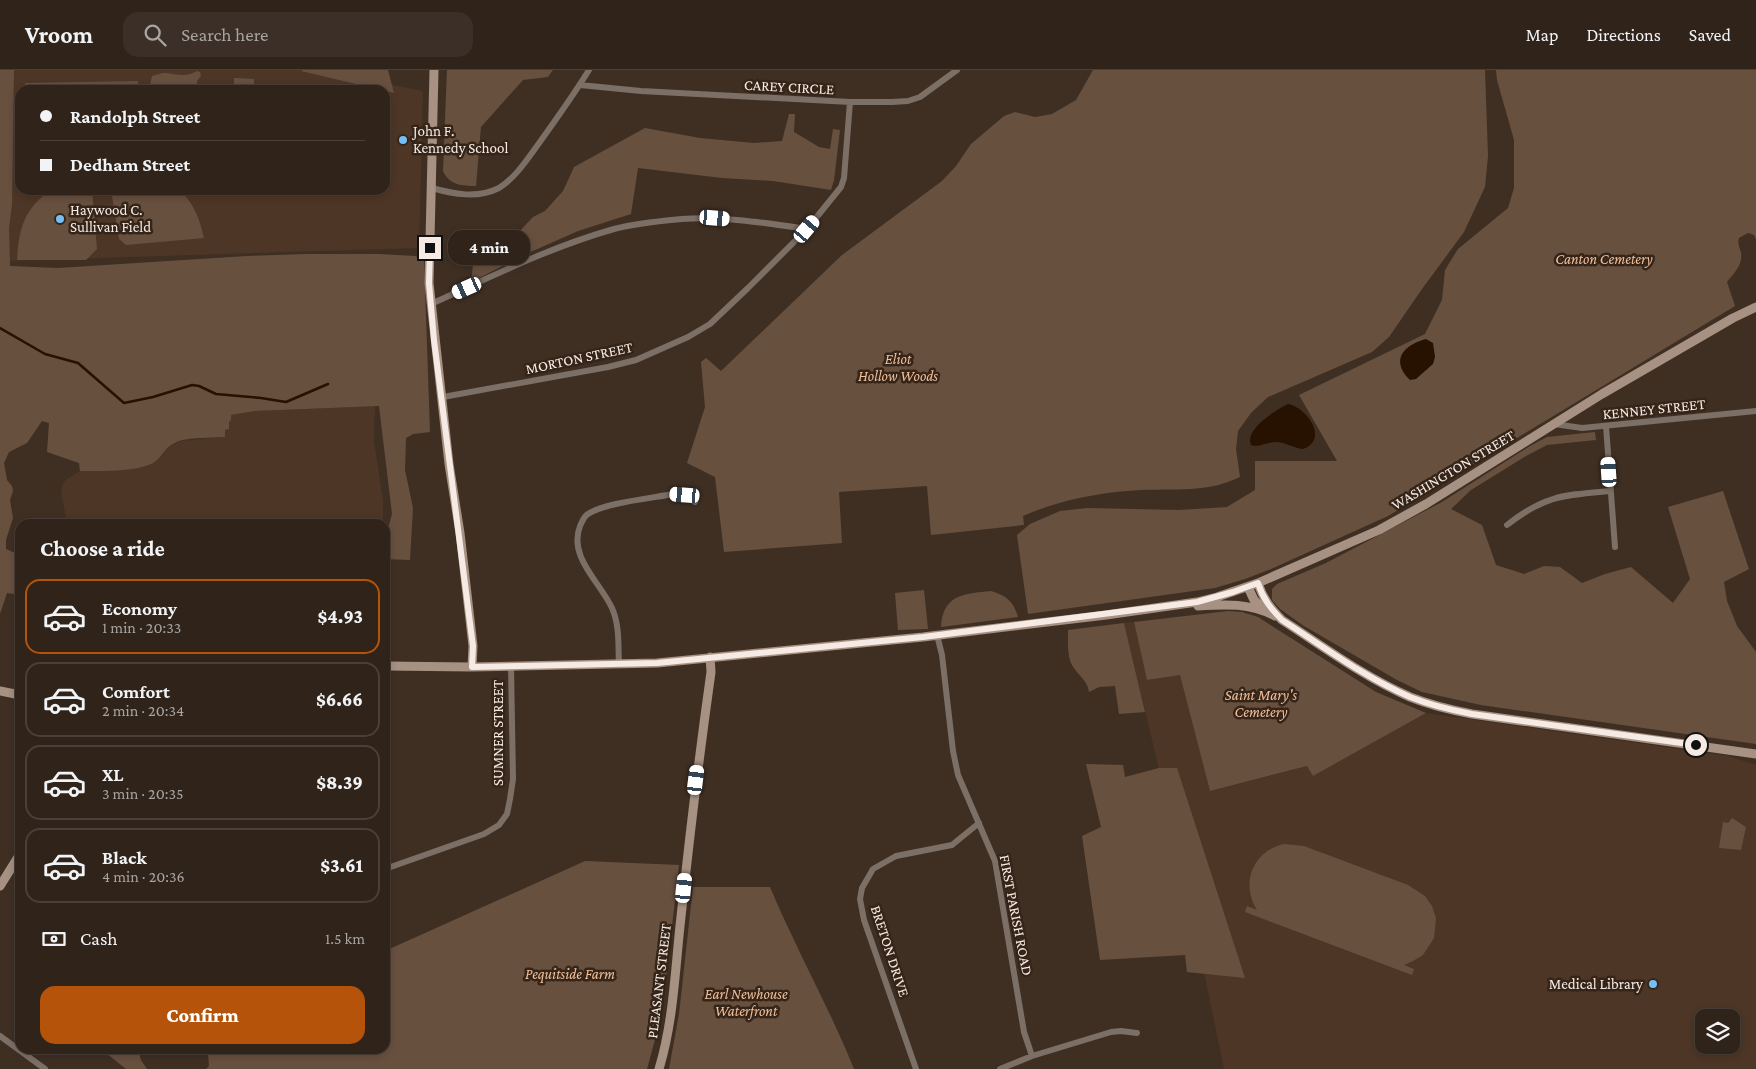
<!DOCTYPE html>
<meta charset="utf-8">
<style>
body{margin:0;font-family:"Crimson Pro",serif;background:#3b2f27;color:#f1f3f6;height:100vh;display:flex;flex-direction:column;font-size:19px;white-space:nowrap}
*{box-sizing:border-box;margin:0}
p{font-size:16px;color:#a7a4a2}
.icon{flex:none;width:28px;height:28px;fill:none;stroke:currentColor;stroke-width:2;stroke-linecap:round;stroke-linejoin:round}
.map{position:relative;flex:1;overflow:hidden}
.sheet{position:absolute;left:15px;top:449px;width:375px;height:535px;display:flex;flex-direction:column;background:#2f231a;border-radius:15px;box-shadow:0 2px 8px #0003,0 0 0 1px #4a4039}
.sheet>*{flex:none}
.guide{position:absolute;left:15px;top:15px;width:375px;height:110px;border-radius:15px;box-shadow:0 2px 8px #0003,0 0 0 1px #4a4039;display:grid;align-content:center;height:110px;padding:0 25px;background:#2f231a}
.tools{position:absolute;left:1695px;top:939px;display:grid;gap:10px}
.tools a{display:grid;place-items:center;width:45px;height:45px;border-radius:10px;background:#2f231a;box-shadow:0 2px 8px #0003,0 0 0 1px #4a4039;font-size:25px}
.end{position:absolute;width:22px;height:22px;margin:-11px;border:6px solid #f6ebe4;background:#111;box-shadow:0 0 0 2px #111}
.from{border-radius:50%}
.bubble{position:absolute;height:35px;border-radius:15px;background:#2f231a;box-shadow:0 2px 8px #0003,0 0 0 1px #4a4039;font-size:16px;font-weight:800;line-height:35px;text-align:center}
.car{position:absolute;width:15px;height:30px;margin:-15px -8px;border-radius:6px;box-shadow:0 0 4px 1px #0007;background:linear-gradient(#fff 24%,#345 0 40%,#fff 0 76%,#345 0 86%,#fff 0)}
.guide b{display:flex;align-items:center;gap:18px;height:48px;font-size:19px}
.guide b+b{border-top:1px solid #4a4039}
.guide i{width:12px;height:12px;background:#f1f3f6}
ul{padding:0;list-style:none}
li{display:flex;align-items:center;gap:15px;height:75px;margin:0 10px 8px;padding:0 15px;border:2px solid #4a4039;border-radius:15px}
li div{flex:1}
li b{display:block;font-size:19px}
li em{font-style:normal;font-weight:800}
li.active{border-color:#b45309}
li>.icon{width:45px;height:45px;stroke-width:1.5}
h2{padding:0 25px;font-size:22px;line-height:60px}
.pay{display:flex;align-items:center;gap:12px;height:55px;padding:0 25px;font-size:19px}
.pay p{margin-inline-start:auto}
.cta{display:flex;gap:10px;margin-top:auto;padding:10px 25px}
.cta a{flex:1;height:58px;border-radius:15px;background:#b45309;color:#fff;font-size:20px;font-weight:800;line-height:58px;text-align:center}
header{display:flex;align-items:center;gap:30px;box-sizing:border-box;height:70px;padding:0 25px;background:#2f231a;border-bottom:1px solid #4a4039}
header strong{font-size:24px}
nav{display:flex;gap:28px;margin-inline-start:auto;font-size:18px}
.search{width:350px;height:45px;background:#3b2f27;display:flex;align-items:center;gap:12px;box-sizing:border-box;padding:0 18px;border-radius:15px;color:#a7a4a2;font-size:19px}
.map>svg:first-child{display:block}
</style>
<header>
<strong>Vroom</strong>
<div class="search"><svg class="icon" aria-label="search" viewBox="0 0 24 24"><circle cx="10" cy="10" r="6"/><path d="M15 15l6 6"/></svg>Search here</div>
<nav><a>Map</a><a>Directions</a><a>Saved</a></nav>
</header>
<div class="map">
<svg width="1756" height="999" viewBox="0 0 1756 999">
<rect width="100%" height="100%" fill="#3f2f23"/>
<path fill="#4d3626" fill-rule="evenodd" d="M0,0H320L423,21L419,178L0,191ZM20,20H385V120H20Z
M375,336L374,370L383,431V454H67L61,421L63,413L67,409L80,401L125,399L148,395L155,391L167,377L181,371L225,367V360L229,359L230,345L255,341Z
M1134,552L1147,610L1180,604L1210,721L1308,696L1313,706L1426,643L1728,686L1756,695V999H1224L1182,795L1124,553ZM1704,948H1731V975H1704Z"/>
<path fill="#68503f" d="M0,0H14L12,135L9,158L10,196L58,198L247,186L306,184H379L415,186L424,189L430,362L413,364L406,368L405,400L413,438L410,490L385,489V470L392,444L379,336L255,341L231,345V350L229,352V359L225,360V367C211,368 193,367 179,371C163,377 164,386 153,393C136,402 100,401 80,401L79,393L47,382L49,353L42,351L27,373L9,382L4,393L7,410L12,416L13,421L10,430L13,448L6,470V479L20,485V525L7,523L0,544Z
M303,0H388L394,23L301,1Z
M447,0H553L548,7L523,10L481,57L476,116C462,116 449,115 443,101Z
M1093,0H1485L1488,86L1485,117L1464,162L1422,219L1389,267L1372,282L1268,327L1251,343L1238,361L1236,379L1240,407C1204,425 1165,417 1127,421C1091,424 1055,432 1023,446L1024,455L931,465L927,416L839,422L842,473L724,482L715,407L687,393L705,337L701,292L706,288L721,301L842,185L942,111L956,96L971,74L1004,46L1015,42L1035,47L1052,44L1076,30Z
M1496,0H1756V169L1754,165L1748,163L1739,168C1737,174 1740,177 1741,183C1743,195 1734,203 1727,212L1735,236L1388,446L1271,499L1245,509L1215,518L1028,544L1017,465L1030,454L1060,441L1087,438L1179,440L1227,437L1255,420V391H1337L1299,325L1425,264L1442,230L1445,200L1458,179L1508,138L1514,118V70L1497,10Z
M197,1L200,2L201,6L197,11V20H149L152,6C156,5 161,3 165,3C177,4 185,8 197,1Z
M234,8L254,9V20H234Z
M138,11V20H25V13Z
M789,44H795L794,62L819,77L830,79L833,59L840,60L834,110L831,120L773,111L722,108L638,98L631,144L578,161L526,184L471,212L474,186L516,165L533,147L545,141L563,121L574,97L645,58L700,68L754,73L782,71Z
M51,120H92L97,179L86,190H17C19,158 24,139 51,120Z
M111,120H180C195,136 199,147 204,168L126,175L119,169Z
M1595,362L1596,370L1547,375L1526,386L1471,420L1451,439L1482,455L1496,495L1524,504L1544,496L1560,497L1582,513L1605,504L1631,497L1673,533L1690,509L1668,437L1723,421L1749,499L1724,512L1727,531L1737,556L1756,582V674L1481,635L1422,622L1397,610L1304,556L1280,539L1272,530V519L1277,514L1326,493L1442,432L1530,376L1547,367Z
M924,520L928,559L898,560L895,523Z
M991,521C1006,525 1014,532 1018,547L941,557C943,524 964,524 991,521Z
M1228,541L1242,542L1258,547L1376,622L1426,643L1313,706L1307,696L1210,721L1180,605L1147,610L1134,552Z
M1124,553L1145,642L1119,644L1115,616L1099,617L1089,622C1087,609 1078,606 1072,595C1067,586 1068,570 1068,560Z
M1086,694L1123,695L1125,707L1159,698H1177L1245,908L1187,902L1185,885L1100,890L1082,766L1101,757Z
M1732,748L1746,757L1741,780L1719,778L1723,752L1728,753Z
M1284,774L1304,776L1408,815L1425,826L1432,836L1436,848L1434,868L1423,885L1413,891L1404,895L1414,899L1412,905L1245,842L1247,836L1257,840C1240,813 1253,781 1284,774Z
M585,791L679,795L667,900L657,962L647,999H206L209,996L208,984L201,979H385V881Z
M693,817H770C796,879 829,937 854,999H669L679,944Z
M101,979H138L141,990L147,999H126Z"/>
<path fill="#271101" d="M1426,269L1433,273L1435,287L1433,294L1416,309L1410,310C1390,291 1403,275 1426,269Z
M1288,334C1306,337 1330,369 1303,379C1293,378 1286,372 1275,372C1266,372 1259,378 1251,375C1244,359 1276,340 1288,334Z"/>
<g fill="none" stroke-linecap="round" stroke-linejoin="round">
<path stroke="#271101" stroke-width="2.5" d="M0,258L45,284L78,293L124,333L153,327L192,315L199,316L216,324L261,328L286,332L328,314"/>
<path stroke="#7c6f66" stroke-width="6" d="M580,15L641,21L850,32H892L908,31L920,27L957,0
M432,118C453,124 477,129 499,118C515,108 526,91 537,76C555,51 573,26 589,0
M431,234C491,207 550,177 614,159C636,153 660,151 682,149C724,146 766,153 807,159
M443,327L608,297L636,290L688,267L710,254L748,218L807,159L841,117L844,108L850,32
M1554,354L1582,358L1756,341
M1606,356L1615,477
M1507,455C1545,425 1564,425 1610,421
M937,565L942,585L953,681L958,705L995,791L1024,962L1032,986
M619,595C618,576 620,556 612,538C600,512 568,487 580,456C582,452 584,446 588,444C604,433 653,428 673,424L685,425L695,432
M385,679L388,798
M385,799L484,764L499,755L507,744L510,729L513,709L511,596
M0,966L45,999
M916,999L864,850L860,829L862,818L873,799L896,786L952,775L979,753
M1000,999L1032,986L1111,962L1121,961L1137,963"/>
<path stroke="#a69182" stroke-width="9" d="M434,0L429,213L449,394L460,463L473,576L472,597
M1258,513C1263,529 1271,539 1282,550C1324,577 1364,607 1410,627C1430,635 1451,640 1472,644L1756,684
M1248,517L1254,530L1263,539
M1198,536C1226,534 1250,533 1275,546
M385,596L472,597L657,593L923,567L1106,545L1197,532L1217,527L1258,513L1379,460L1426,434L1602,324L1733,248L1756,237
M0,621L20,625
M0,816L20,784
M659,999C673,953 675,903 680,856C689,771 699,687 711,602L710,587"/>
</g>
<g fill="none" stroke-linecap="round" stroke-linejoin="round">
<path stroke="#f6ebe4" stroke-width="6" d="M430,178L429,213L434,270L471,561L473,576L472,597L657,593L923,567L1197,532L1233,522L1258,513C1263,529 1271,539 1282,550C1324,577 1364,607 1410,627C1430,635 1451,640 1472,644L1696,675"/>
</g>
<g fill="#74c0f6" stroke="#352519" stroke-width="2">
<circle cx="403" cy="70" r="5"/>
<circle cx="60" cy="149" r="5"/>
<circle cx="1653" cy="914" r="5"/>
</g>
<g text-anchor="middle" stroke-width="5" stroke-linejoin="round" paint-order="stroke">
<g font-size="15" fill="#f6ebe4" stroke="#352519">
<text transform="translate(789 17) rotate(3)" y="5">CAREY CIRCLE</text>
<text transform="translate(579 288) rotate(-12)" y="5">MORTON STREET</text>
<text transform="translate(1654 339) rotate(-6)" y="5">KENNEY STREET</text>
<text transform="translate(1453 400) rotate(-31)" y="5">WASHINGTON STREET</text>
<text transform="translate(498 663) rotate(-90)" y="5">SUMNER STREET</text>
<text transform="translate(1016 845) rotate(79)" y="5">FIRST PARISH ROAD</text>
<text transform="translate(890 881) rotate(72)" y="5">BRETON DRIVE</text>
<text transform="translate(659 911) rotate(-83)" y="5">PLEASANT STREET</text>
</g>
<g font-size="15" fill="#f6ebe4" stroke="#352519" text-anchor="start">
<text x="413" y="66">John F.<tspan x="413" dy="17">Kennedy School</tspan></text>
<text x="70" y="145">Haywood C.<tspan x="70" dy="17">Sullivan Field</tspan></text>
<text x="1643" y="919" text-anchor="end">Medical Library</text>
</g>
<g font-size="15" font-style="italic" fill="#f3bf9a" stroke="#352519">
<text x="1604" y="194">Canton Cemetery</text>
<text x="898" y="294">Eliot<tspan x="898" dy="17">Hollow Woods</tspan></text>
<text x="1261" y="630">Saint Mary's<tspan x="1261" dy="17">Cemetery</tspan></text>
<text x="570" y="909">Pequitside Farm</text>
<text x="746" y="929">Earl Newhouse<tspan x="746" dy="17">Waterfront</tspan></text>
</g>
</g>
</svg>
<div class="tools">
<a><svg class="icon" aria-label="layers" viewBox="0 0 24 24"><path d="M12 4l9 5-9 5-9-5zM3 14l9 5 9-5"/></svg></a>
</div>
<i class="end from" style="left:1696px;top:675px"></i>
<i class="end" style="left:430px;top:178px"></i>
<div class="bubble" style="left:448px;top:160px;width:82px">4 min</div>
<i class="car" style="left:715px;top:148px;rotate:95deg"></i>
<i class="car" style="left:807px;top:159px;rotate:40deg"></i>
<i class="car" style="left:467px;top:218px;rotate:246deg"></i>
<i class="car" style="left:1609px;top:402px;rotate:356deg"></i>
<i class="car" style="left:685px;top:425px;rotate:274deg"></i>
<i class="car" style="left:696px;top:710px;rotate:7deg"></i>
<i class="car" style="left:684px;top:818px;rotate:6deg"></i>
<div class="guide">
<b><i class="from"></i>Randolph Street</b>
<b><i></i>Dedham Street</b>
</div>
<section class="sheet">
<h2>Choose a ride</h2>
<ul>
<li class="active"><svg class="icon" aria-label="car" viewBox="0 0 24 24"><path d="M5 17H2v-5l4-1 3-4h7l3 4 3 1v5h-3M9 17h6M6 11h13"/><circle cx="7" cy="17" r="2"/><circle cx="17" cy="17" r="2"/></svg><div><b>Economy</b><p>1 min · 20:33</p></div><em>$4.93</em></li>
<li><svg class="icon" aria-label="car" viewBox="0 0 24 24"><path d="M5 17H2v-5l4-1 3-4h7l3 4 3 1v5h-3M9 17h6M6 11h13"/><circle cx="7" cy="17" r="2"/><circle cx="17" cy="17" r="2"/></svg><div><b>Comfort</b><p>2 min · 20:34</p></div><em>$6.66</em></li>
<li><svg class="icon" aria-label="car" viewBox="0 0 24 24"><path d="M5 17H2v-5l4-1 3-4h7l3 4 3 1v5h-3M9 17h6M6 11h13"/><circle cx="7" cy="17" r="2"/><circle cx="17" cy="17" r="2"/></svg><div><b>XL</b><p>3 min · 20:35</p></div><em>$8.39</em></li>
<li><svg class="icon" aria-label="car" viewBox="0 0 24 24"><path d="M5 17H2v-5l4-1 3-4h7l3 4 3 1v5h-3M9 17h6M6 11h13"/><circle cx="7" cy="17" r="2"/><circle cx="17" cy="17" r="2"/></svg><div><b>Black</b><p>4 min · 20:36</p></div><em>$3.61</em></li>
</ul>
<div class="pay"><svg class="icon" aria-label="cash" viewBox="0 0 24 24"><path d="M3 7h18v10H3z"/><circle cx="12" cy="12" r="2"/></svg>Cash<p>1.5 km</p></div>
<div class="cta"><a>Confirm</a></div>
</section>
</div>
